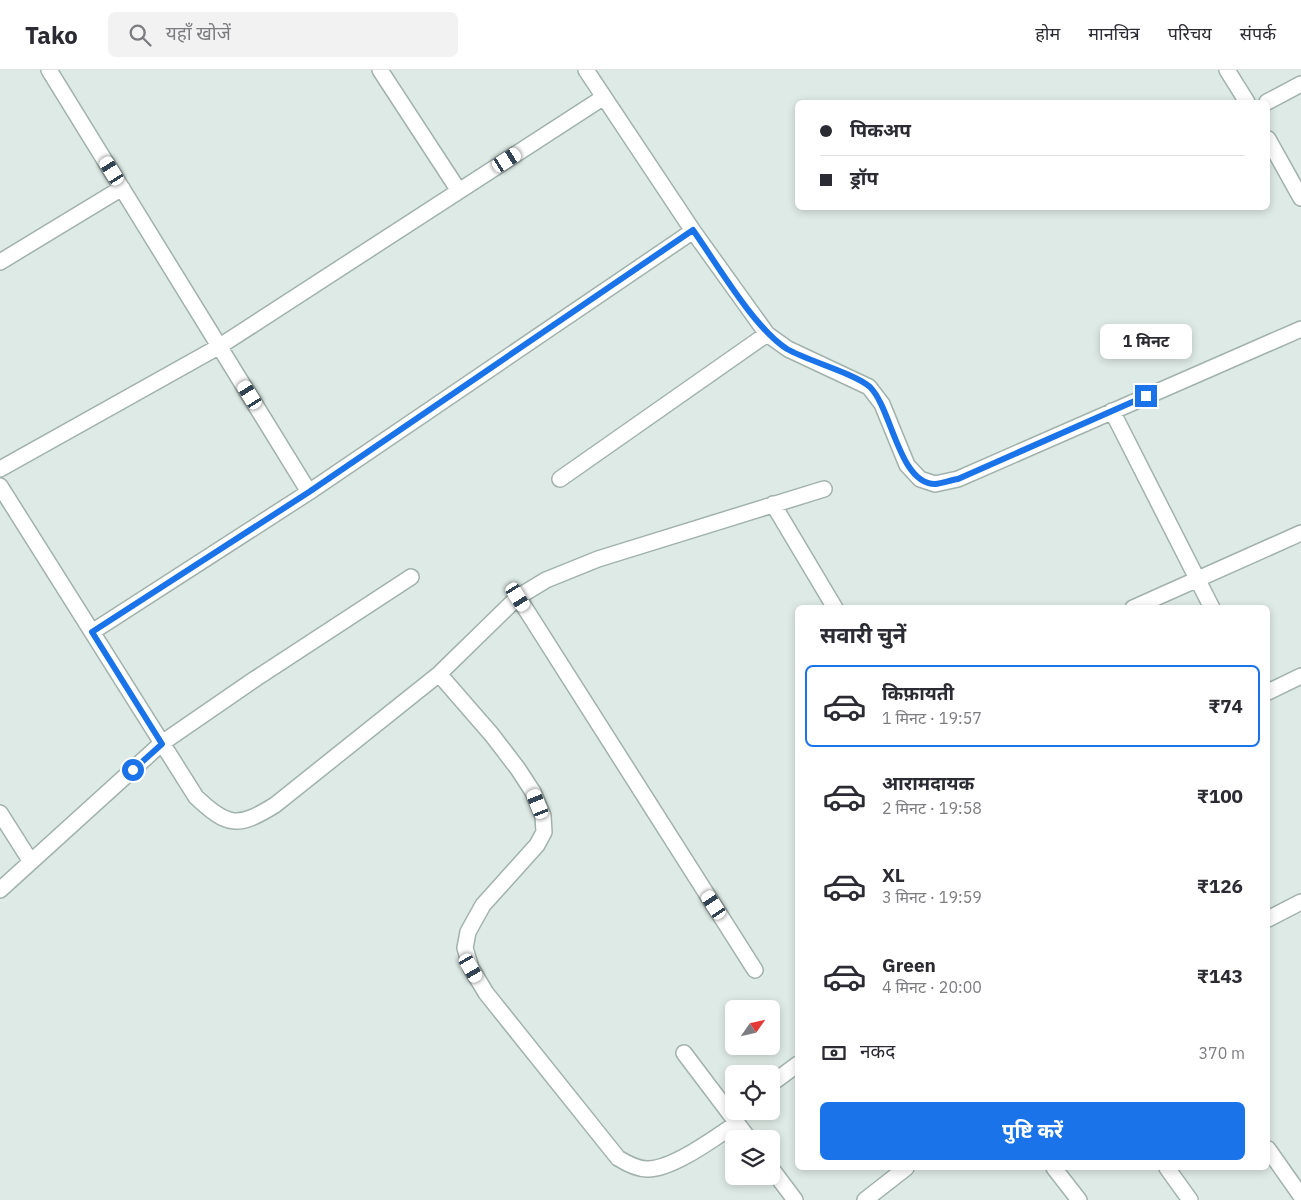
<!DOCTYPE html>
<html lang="hi">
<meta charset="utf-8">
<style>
body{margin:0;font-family:"IBM Plex Sans","Noto Sans Devanagari",sans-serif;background:#f2f2f3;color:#2b2b33;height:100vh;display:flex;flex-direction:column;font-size:19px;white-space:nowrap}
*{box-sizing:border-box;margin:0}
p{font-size:16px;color:#7c7c81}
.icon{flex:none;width:28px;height:28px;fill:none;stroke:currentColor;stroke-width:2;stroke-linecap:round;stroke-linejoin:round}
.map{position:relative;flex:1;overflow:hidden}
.side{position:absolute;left:795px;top:535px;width:475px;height:565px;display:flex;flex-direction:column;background:#fff;border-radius:8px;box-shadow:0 2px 8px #0003}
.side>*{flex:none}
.banner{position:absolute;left:795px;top:30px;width:475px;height:110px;border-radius:8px;box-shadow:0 2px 8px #0003;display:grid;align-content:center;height:110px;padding:0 25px;background:#fff}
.needle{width:32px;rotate:56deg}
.tools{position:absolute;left:725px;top:930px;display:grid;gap:10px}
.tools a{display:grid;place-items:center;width:55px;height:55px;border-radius:8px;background:#fff;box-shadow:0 2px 8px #0003;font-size:25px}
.end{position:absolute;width:22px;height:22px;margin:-11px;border:6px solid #1a73e8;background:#fff;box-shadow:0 0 0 2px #fff}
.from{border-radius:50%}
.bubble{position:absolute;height:35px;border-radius:8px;background:#fff;box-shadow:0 2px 8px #0003;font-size:16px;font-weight:700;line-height:35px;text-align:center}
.car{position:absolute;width:15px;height:30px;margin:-15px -8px;border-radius:6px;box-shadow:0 0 4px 1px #0007;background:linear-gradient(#fff 24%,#345 0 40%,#fff 0 76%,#345 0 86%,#fff 0)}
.banner b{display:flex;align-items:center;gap:18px;height:48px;font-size:19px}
.banner b+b{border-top:1px solid #e1e1e2}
.banner i{width:12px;height:12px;background:#2b2b33}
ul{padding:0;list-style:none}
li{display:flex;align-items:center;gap:15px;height:82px;margin:0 10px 8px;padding:0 15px;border:2px solid transparent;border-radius:8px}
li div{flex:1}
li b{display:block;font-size:19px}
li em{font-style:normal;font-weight:700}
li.selected{border-color:#1a73e8}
li>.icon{width:45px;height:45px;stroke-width:1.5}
h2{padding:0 25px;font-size:22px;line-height:60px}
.pay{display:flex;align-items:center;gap:12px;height:55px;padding:0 25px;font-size:19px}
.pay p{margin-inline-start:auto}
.primary-button{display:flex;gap:10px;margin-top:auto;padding:10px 25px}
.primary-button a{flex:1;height:58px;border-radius:8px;background:#1a73e8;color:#fff;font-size:20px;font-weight:700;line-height:58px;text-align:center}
header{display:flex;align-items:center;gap:30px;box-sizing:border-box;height:70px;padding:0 25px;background:#fff;border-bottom:1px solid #e1e1e2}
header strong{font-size:24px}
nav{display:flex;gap:28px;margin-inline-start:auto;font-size:18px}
.search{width:350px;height:45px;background:#f2f2f3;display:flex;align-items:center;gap:12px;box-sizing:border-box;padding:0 18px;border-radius:8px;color:#7c7c81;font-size:19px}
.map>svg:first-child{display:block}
</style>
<header>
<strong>Tako</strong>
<div class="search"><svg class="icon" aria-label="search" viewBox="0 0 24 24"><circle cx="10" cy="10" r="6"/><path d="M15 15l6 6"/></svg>यहाँ खोजें</div>
<nav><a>होम</a><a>मानचित्र</a><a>परिचय</a><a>संपर्क</a></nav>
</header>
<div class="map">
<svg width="1301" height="1130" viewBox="0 0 1301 1130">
<rect width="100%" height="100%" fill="#deeae5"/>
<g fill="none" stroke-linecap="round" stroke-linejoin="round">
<defs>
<path id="street" d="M49,0L309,422
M380,0L459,121
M586,0L693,161L767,264L788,279L869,317L882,334L907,395L920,409L935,414L958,409L1301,259
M1227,0L1247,32
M1267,32L1301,14
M1268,69L1301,128
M0,192L122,118
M1112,341L1212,538
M0,399L220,276L604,27
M560,409L767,264
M0,416L196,727C228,757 238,758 275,735L439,604L518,527L546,510L598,489L824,419
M773,434L835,538
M518,527L755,900
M1133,538L1301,463
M92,562L309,422L693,161
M439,604L492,665L518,699L533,722L543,746L544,762L537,775L483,835L468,862L465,878L471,898L486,923L618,1088C626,1093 637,1099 647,1099C672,1100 716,1067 737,1053
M1268,622L1301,606
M0,743L31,792
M0,820L162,673L255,609L411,507
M1268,849L1301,832
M684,983L749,1069
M771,1014L798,994
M1268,1079L1301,1126
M771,1098L795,1130
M1054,1098L1079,1130
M1167,1098L1190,1130
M865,1130L906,1098"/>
</defs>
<use href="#street" stroke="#a1b2ac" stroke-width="18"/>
<use href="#street" stroke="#fff" stroke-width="15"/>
</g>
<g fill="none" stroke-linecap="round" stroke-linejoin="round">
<path stroke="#1a73e8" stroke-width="6" d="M133,700L162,674L92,562L309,422L693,160C717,194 754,258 787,279C808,291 856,304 870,317C892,339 899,414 935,414C943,413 951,410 958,409L1146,326"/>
</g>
</svg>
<div class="tools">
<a><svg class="needle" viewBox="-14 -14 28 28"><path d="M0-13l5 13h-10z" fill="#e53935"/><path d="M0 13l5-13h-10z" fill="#7c7c81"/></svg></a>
<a><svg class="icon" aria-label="locate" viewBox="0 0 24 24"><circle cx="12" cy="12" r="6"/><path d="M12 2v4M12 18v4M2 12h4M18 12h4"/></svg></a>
<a><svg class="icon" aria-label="layers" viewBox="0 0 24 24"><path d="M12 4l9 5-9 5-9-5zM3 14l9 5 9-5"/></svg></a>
</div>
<i class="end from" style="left:133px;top:700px"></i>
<i class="end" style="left:1146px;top:326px"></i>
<div class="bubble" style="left:1100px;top:254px;width:92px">1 मिनट</div>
<i class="car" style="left:507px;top:90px;rotate:57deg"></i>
<i class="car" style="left:112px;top:101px;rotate:328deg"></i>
<i class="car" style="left:250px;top:325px;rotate:328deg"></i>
<i class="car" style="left:518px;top:527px;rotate:148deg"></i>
<i class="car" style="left:538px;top:734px;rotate:338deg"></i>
<i class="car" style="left:714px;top:835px;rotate:327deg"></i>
<i class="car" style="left:471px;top:898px;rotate:150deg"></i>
<div class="banner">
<b><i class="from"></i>पिकअप</b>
<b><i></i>ड्रॉप</b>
</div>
<section class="side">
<h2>सवारी चुनें</h2>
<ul>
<li class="selected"><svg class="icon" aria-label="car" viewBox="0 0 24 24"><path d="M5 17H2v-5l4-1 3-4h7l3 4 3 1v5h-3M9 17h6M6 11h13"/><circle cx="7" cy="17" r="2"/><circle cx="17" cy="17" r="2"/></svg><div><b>किफ़ायती</b><p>1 मिनट · 19:57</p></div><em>₹74</em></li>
<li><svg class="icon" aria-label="car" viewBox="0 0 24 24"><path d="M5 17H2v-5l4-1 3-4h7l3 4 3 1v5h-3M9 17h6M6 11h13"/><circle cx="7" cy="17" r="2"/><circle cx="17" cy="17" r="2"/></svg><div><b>आरामदायक</b><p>2 मिनट · 19:58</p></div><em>₹100</em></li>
<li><svg class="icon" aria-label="car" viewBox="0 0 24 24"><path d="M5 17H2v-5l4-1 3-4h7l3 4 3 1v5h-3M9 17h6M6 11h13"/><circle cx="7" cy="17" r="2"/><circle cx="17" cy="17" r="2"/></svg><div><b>XL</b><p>3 मिनट · 19:59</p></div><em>₹126</em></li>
<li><svg class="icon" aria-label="car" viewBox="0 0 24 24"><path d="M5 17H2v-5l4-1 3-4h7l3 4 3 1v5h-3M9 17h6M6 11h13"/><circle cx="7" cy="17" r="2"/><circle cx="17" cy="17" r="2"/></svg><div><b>Green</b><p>4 मिनट · 20:00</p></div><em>₹143</em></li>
</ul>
<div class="pay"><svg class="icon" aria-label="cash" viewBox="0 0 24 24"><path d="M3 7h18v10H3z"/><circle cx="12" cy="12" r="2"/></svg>नकद<p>370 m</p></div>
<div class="primary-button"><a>पुष्टि करें</a></div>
</section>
</div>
